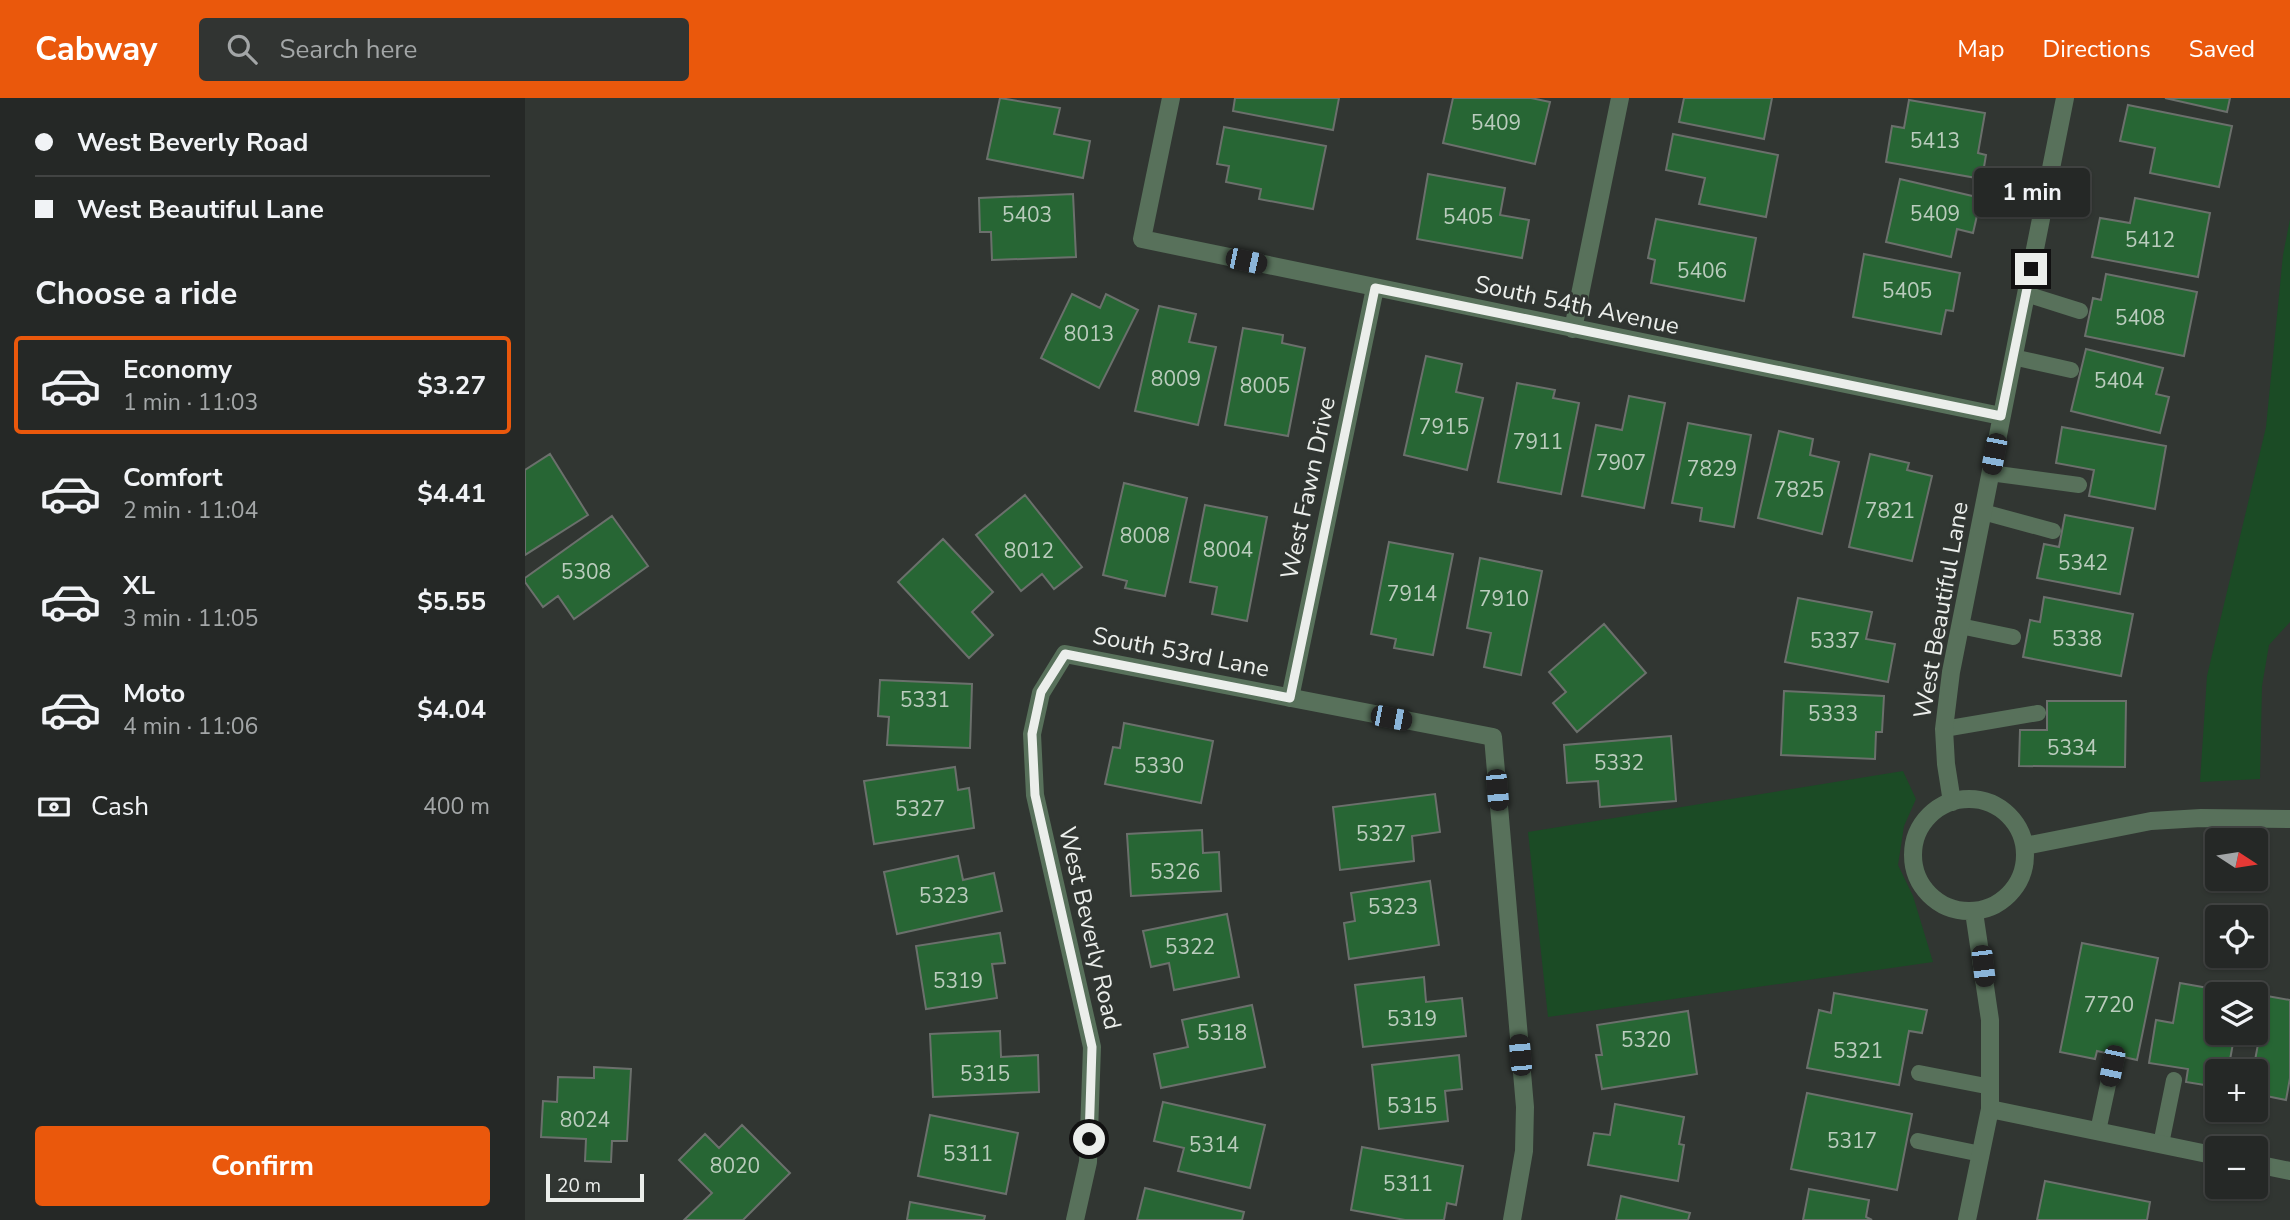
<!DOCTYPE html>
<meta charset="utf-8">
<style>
body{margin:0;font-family:"Nunito Sans",sans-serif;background:#313432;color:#f1f3f6;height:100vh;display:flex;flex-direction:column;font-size:26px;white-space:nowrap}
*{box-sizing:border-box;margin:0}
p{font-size:23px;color:#a3a6a7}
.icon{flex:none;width:38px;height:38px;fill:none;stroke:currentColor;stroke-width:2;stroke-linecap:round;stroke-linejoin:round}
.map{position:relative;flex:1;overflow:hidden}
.side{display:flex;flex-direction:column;background:#252826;width:525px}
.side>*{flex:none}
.top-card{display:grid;align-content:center;height:154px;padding:0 35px;background:#252826}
.needle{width:46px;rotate:102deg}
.tools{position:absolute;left:1680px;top:730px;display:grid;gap:14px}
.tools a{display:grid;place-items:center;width:63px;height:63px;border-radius:7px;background:#252826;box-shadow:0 2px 5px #0004,0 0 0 2px #424443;font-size:35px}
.scale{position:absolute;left:21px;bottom:18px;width:98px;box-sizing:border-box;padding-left:7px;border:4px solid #ebeeeb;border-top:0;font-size:19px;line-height:24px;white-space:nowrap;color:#ebeeeb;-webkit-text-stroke:5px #313632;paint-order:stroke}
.end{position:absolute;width:32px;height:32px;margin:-16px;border:9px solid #ebeeeb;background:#111;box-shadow:0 0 0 4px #111}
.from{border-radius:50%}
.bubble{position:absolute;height:49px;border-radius:7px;background:#252826;box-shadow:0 2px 5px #0004,0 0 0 2px #424443;font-size:23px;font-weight:700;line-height:49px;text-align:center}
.car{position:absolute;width:21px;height:42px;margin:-21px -10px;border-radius:9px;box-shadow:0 0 5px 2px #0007;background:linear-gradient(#222 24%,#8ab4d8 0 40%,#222 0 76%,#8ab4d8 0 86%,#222 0)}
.top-card b{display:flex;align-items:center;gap:24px;height:66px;font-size:26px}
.top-card b+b{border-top:2px solid #424443}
.top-card i{width:18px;height:18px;background:#f1f3f6}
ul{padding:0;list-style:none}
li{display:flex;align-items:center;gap:21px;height:98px;margin:0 14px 10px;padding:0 21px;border:4px solid transparent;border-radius:7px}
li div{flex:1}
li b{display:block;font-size:26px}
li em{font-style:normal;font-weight:700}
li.selected{border-color:#ea580c}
li>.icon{width:63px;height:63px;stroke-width:1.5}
h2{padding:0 35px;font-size:32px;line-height:84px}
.pay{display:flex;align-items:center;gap:18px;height:77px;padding:0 35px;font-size:26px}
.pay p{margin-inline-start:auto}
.action{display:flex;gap:14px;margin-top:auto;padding:14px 35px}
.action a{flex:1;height:80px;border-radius:7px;background:#ea580c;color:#fff;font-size:28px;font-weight:700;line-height:80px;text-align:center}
header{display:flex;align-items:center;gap:42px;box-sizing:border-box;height:98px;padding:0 35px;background:#ea580c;color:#fff}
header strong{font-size:33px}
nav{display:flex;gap:38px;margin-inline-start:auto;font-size:24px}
.search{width:490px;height:63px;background:#313432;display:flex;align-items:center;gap:18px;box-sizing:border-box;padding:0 24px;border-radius:7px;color:#a3a6a7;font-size:26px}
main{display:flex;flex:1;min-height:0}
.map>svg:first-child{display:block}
</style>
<header>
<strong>Cabway</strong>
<div class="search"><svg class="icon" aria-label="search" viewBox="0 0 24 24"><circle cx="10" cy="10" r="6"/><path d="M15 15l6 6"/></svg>Search here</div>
<nav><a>Map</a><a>Directions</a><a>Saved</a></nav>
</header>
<main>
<section class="side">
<div class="top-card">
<b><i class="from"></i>West Beverly Road</b>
<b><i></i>West Beautiful Lane</b>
</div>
<h2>Choose a ride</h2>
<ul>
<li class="selected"><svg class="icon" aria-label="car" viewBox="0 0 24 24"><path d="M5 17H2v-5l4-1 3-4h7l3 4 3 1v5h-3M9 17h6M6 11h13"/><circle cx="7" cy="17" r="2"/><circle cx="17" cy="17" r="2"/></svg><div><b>Economy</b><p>1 min · 11:03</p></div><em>$3.27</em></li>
<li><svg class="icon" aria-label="car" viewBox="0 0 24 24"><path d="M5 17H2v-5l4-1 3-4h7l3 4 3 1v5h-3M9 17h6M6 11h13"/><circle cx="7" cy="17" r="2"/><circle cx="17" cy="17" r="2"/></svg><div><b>Comfort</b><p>2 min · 11:04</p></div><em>$4.41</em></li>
<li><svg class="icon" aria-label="car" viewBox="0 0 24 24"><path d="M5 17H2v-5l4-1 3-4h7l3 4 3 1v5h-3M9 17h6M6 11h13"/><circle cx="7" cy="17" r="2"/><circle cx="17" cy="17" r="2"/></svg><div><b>XL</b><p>3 min · 11:05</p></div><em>$5.55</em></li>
<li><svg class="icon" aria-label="car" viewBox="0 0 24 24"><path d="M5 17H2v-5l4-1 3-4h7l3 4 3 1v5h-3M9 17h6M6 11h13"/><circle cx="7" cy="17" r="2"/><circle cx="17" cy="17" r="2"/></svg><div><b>Moto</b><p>4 min · 11:06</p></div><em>$4.04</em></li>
</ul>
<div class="pay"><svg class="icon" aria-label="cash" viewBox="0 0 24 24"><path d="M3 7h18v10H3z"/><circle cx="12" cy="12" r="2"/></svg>Cash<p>400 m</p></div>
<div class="action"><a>Confirm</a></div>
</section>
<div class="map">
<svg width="1765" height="1122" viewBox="0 0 1765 1122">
<rect width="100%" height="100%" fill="#313632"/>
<path fill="#1b4b25" d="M1765,121V524L1744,547L1737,588L1735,681L1675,684L1682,578L1741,329L1758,157Z
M1378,673L1391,701L1379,728L1373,767L1388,798L1408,864L1023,919L1003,734Z"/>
<path fill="#276634" stroke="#6b706c" stroke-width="2" d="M475,0L535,10L529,36L565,43L558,80L462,61Z
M710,0H814L808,32L708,13Z
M928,0H1006L1025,4L1010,66L918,45Z
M1159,0H1247L1239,41L1154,24Z
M1640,0H1705L1702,14Z
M1384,2L1460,15L1453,55L1461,57L1457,81L1361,64L1367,28L1379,30Z
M1603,7L1707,28L1694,89L1625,75L1630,50L1595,43Z
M699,29L801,48L788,111L734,101L736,91L701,84L704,68L692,66Z
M1148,36L1253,57L1241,119L1174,106L1180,80L1141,72Z
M903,76L980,90L975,117L1004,122L997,160L892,141Z
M1375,81L1456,100L1448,135L1432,131L1426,159L1361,144Z
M548,96L551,159L467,162L466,134H455L454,100Z
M1610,100L1685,115L1673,179L1567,159L1575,120L1605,125Z
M1131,121L1231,140L1219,203L1126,185L1130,162L1123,160Z
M1339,156L1435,175L1428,213L1421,212L1416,236L1328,219Z
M1581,176L1672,194L1659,258L1560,238L1568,200L1576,202Z
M547,196L575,210L581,196L613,212L574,290L516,260Z
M634,208L671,216L664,244L691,249L673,327L610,313Z
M718,230L758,237L757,245L780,250L763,338L700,327Z
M1561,251L1638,270L1631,296L1644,299L1635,335L1546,313Z
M901,258L937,266L931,294L958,300L942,372L879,357Z
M992,285L1030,292L1028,300L1054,305L1036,396L973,384Z
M1104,298L1140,305L1119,410L1057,398L1071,327L1097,332Z
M1163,325L1226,337L1209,429L1175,423L1177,410L1147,405Z
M1537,329L1641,348L1630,411L1564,398L1569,372L1531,365Z
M1254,333L1288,341L1285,357L1314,364L1297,436L1233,420Z
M25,356L63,417L0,457V372Z
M1345,356L1384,365L1382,372L1407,378L1387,463L1324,449Z
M599,385L662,400L640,498L600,490L602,483L578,477Z
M500,397L557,469L529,491L517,476L496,493L451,437Z
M680,407L742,419L722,523L687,516L692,489L665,484Z
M1540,417L1608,430L1595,496L1512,480L1519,446L1534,449Z
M87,418L123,468L49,521L33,498L18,509L0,484V480Z
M418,441L468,494L447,514L468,537L444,560L373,484Z
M864,444L928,456L908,557L869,550L871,541L846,536Z
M955,460L1017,473L996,577L959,569L966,535L942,530Z
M1519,499L1608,516L1596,578L1498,559L1505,522L1515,524Z
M1273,500L1347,514L1341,541L1370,546L1363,584L1260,564Z
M1079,526L1121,575L1052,634L1028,605L1041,594L1024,574Z
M355,582L447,586L445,650L362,647L364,619L353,618Z
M1259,593L1359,598L1357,634H1351L1350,661L1256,657Z
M1522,603H1601L1600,669L1494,668L1495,632H1522Z
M599,625L688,643L676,705L580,686L588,649L595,650Z
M1146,638L1151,703L1075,709L1073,683L1042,685L1039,647Z
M430,669L433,692L444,690L449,730L349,746L339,683Z
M910,696L915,734L887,738L889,763L815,772L808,709Z
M677,732L678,755L694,754L696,793L606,798L602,736Z
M433,758L438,782L469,775L477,813L372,836L359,774Z
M905,783L914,847L824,861L819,825L830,823L826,795Z
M702,816L714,879L649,892L644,865L626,869L618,833Z
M475,835L480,865L467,866L472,900L401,911L391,848Z
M1557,845L1633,860L1612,962L1572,953L1570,961L1535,954Z
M899,879L901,904L937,900L941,938L838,949L830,887Z
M1655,885L1717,896H1692V934H1710L1703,973H1692V989L1661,984L1663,971L1624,965L1631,922L1648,925Z
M1309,895L1402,912L1397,935L1384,933L1374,987L1282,970L1294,912L1306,915Z
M1742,898L1765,902V980L1761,1002L1731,996V973H1728Z
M727,907L740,969L636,990L629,956L663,949L657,922Z
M1163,913L1172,976L1077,991L1071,957H1077L1072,927Z
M475,933L476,959L513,957L514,994L408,999L405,936Z
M934,957L937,991L920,993L923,1023L854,1031L847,967Z
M69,969L106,971L102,1043H87L86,1064L60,1063L61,1041L16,1039L18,1003L32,1004L33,979L69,980Z
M1282,995L1387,1016L1372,1092L1266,1071Z
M638,1004L740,1027L725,1090L653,1073L659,1050L629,1043Z
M1090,1006L1159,1019L1154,1046L1159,1047L1153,1083L1063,1067L1069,1035L1085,1037Z
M405,1017L493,1035L481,1096L393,1078Z
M217,1027L265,1075L218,1122H159L187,1095L154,1062L180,1036L194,1050Z
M837,1049L938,1068L931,1107L922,1105L919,1122H880L826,1112Z
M1520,1083L1625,1104L1622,1122H1512Z
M620,1090L719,1114L717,1122H612Z
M1284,1091L1344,1102L1341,1119L1347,1122H1278Z
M1096,1098L1165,1115L1163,1122H1091Z
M385,1104L460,1118L459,1122H382Z"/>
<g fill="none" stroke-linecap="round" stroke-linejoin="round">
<path stroke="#58715b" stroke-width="16" d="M1501,196L1555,213
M1488,259L1546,272
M1465,375L1554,387
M1458,414L1528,433
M1435,528L1488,539
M1419,631L1513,615
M1394,975L1466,989
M1573,1033L1587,968
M1393,1043L1456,1056
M1636,1046L1649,982"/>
<path stroke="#58715b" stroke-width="18" d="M646,0L617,141L1476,318
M1048,231L1095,0
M765,600L850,190
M1388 757a56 56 0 1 1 112 0a56 56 0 1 1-112 0Z
M1427,704L1421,666L1419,631L1426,574L1540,0
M1500,748L1626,723L1676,720L1765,721
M1465,1011L1692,1058
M1731,1066L1765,1073
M550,1122L563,1064L567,949L510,697L507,636L516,595L540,556L968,639L1000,1009L999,1053L987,1122
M1442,1122L1465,1011V922L1449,814"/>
</g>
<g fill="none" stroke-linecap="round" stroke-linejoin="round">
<path stroke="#ebeeeb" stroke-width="9" d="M564,1041L567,949L510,697L507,636L516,594L540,556L765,600L850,190L1476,318L1506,171"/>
</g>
<g text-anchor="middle" stroke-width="6" stroke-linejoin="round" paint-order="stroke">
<g font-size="21" fill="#baccbd">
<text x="971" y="32">5409</text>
<text x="1410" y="50">5413</text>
<text x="1410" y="123">5409</text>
<text x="502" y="124">5403</text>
<text x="943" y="126">5405</text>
<text x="1625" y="149">5412</text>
<text x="1177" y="180">5406</text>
<text x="1382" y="200">5405</text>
<text x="1615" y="227">5408</text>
<text x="564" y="243">8013</text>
<text x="651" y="288">8009</text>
<text x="1594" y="290">5404</text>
<text x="740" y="295">8005</text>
<text x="919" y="336">7915</text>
<text x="1013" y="351">7911</text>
<text x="1096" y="372">7907</text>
<text x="1187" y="378">7829</text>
<text x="1274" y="399">7825</text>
<text x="1365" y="420">7821</text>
<text x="620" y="445">8008</text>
<text x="703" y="459">8004</text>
<text x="504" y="460">8012</text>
<text x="1558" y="472">5342</text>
<text x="61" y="481">5308</text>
<text x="887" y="503">7914</text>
<text x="979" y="508">7910</text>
<text x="1552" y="548">5338</text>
<text x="1310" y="550">5337</text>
<text x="400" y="609">5331</text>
<text x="1308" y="623">5333</text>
<text x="1547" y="657">5334</text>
<text x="1094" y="672">5332</text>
<text x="634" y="675">5330</text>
<text x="395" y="718">5327</text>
<text x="856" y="743">5327</text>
<text x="650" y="781">5326</text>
<text x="419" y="805">5323</text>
<text x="868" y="816">5323</text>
<text x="665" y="856">5322</text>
<text x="433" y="890">5319</text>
<text x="1584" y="914">7720</text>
<text x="887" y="928">5319</text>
<text x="697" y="942">5318</text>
<text x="1121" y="949">5320</text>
<text x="1333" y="960">5321</text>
<text x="460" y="983">5315</text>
<text x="887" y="1015">5315</text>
<text x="60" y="1029">8024</text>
<text x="1327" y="1050">5317</text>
<text x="689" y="1054">5314</text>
<text x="443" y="1063">5311</text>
<text x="210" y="1075">8020</text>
<text x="883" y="1093">5311</text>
</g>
<g font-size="24" fill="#ebeeeb" stroke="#313632">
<text transform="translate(1052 207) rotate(12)" y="8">South 54th Avenue</text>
<text transform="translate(783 390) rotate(-78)" y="8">West Fawn Drive</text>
<text transform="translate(1416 512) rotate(-80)" y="8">West Beautiful Lane</text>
<text transform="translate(656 554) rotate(11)" y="8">South 53rd Lane</text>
<text transform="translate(565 830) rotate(77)" y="8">West Beverly Road</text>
</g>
</g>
</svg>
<div class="tools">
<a><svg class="needle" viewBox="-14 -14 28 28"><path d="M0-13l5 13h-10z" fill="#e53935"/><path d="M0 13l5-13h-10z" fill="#a3a6a7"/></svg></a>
<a><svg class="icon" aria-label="locate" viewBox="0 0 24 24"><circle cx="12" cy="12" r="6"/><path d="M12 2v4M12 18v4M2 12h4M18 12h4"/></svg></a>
<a><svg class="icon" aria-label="layers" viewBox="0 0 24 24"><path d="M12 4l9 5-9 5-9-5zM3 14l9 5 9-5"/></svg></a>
<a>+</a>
<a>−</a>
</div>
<div class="scale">20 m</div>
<i class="end from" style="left:564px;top:1041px"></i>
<i class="end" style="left:1506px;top:171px"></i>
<div class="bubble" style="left:1449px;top:70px;width:116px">1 min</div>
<i class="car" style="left:721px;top:163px;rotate:102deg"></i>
<i class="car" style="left:1469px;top:356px;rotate:191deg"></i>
<i class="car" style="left:866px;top:620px;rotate:101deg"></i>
<i class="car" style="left:972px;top:692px;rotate:175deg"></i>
<i class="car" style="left:1458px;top:868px;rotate:173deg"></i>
<i class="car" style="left:995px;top:957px;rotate:355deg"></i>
<i class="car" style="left:1587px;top:968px;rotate:192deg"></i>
</div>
</main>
